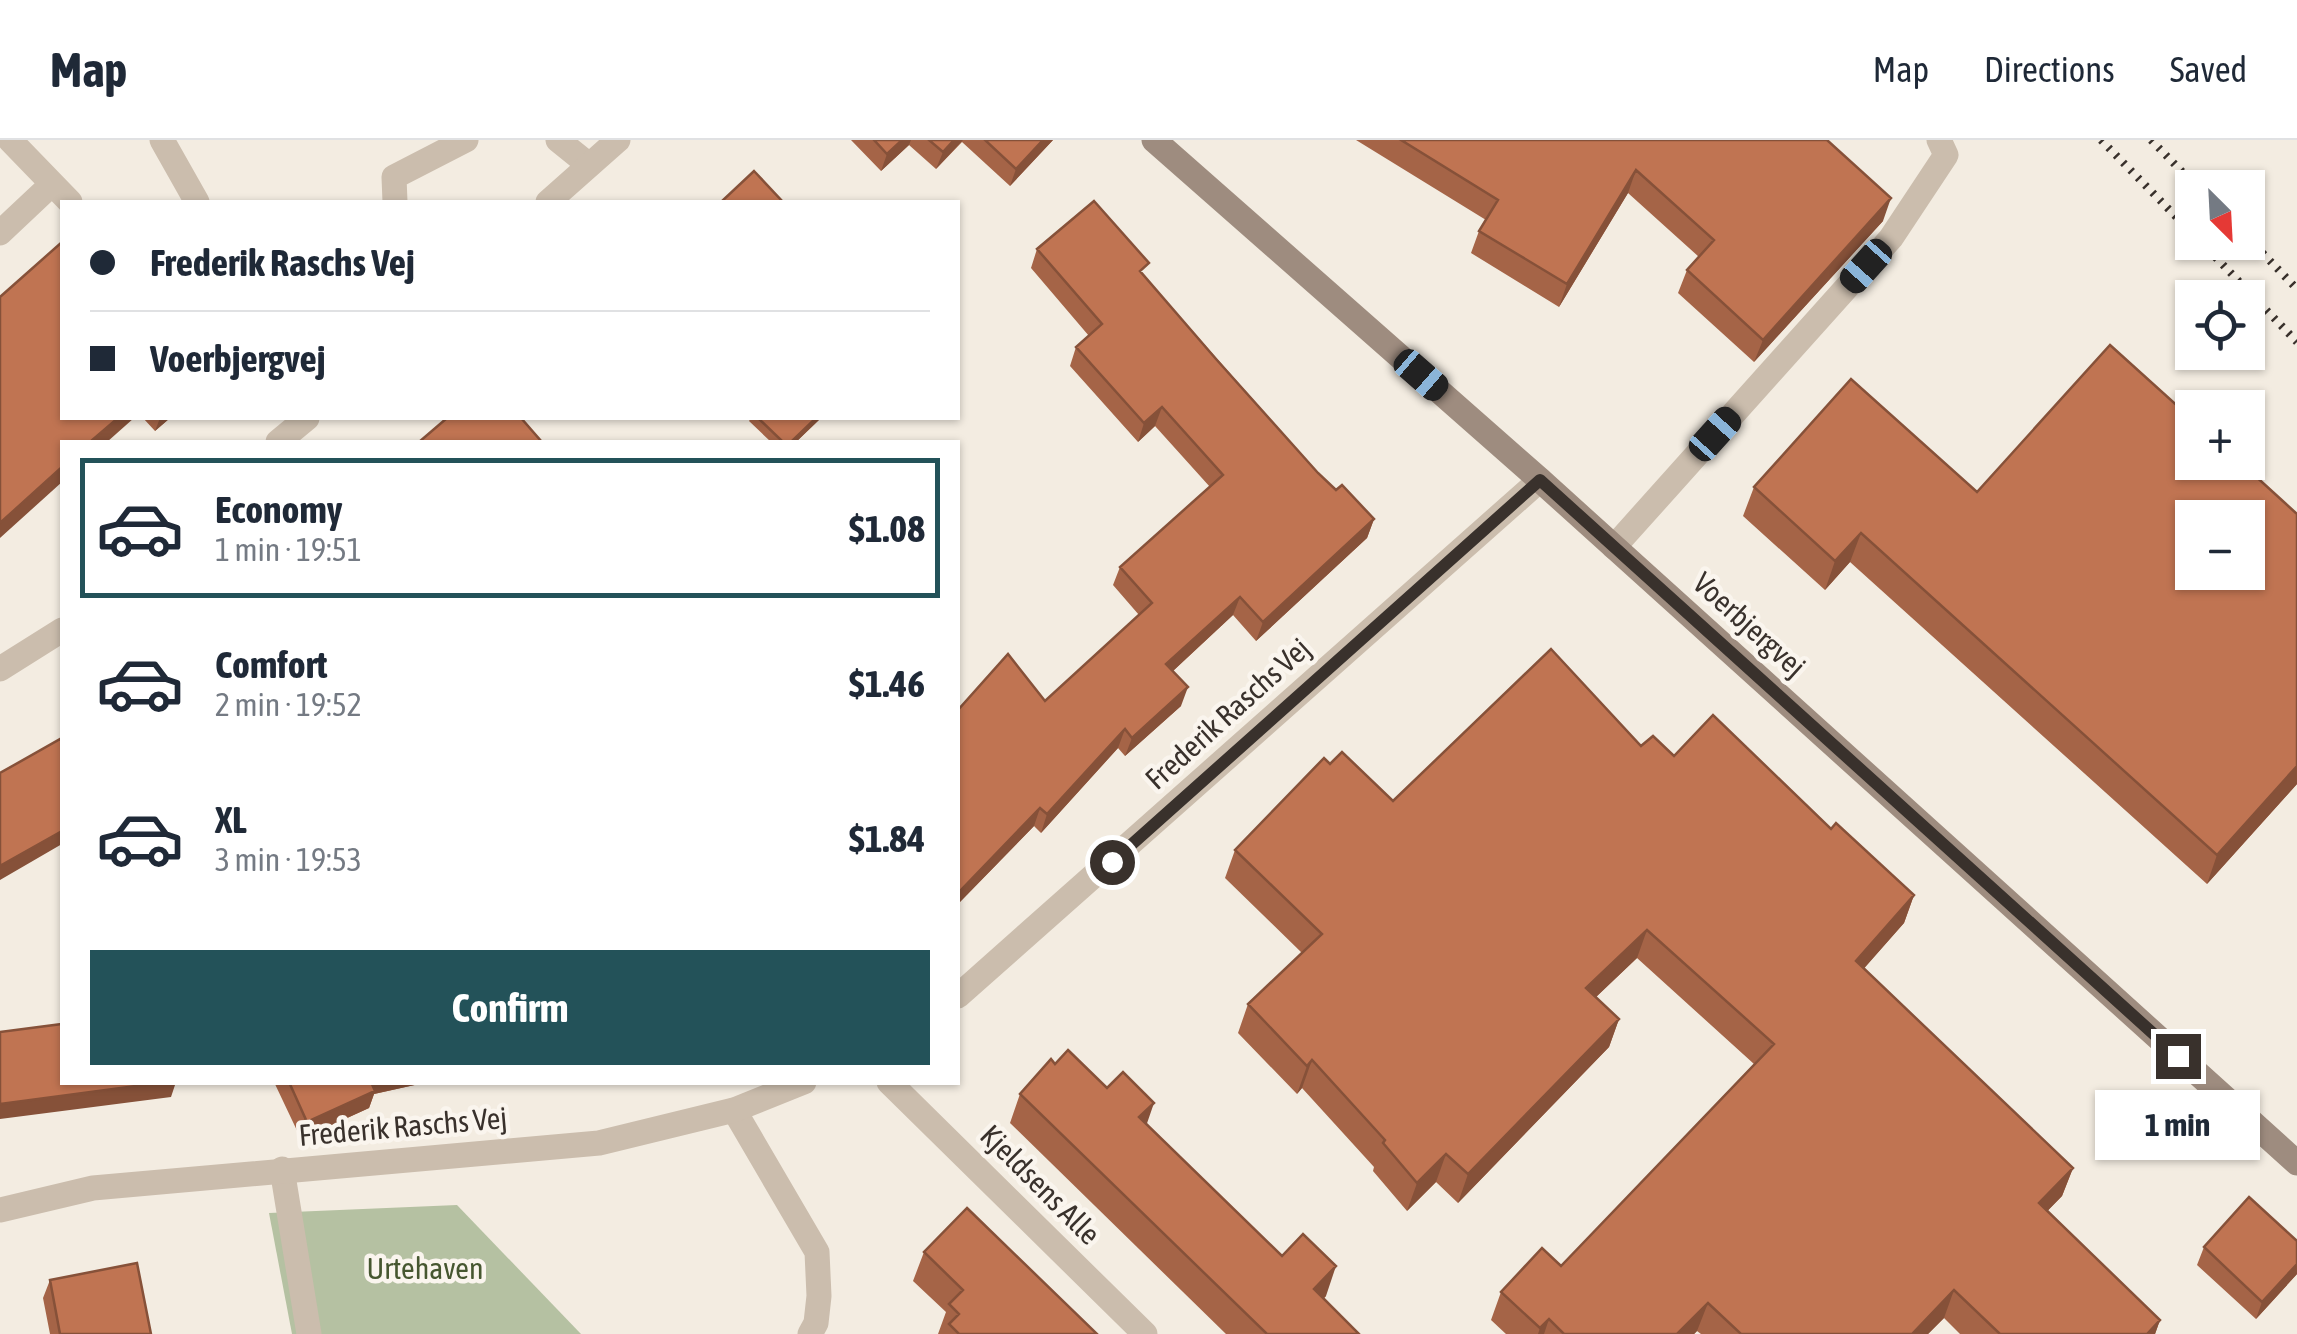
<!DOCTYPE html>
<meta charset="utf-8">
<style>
body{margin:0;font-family:"Asap Condensed",sans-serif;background:#f6f6f7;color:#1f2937;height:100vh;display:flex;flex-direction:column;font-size:38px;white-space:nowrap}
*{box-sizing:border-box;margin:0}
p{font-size:32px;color:#747a83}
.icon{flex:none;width:55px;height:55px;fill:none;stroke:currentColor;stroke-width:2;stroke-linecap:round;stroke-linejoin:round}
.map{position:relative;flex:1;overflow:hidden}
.drawer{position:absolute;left:60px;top:300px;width:900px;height:645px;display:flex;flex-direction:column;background:#fff;border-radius:0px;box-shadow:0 2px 8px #0004}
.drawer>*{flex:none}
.banner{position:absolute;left:60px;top:60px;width:900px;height:220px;border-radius:0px;box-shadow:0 2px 8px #0004;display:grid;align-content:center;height:220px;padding:0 30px;background:#fff}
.needle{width:65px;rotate:156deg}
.fabs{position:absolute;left:2175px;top:30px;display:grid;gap:20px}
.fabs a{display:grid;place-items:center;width:90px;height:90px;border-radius:0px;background:#fff;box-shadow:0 2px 8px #0004;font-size:50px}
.end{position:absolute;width:45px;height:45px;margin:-22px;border:12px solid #39312c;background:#fff;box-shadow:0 0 0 5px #fff}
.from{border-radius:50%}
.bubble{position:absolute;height:70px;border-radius:0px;background:#fff;box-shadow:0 2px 8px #0004;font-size:32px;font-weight:700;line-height:70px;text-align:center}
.car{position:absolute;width:30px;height:60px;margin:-30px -15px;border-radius:12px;box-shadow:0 0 8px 2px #0007;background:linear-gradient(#222 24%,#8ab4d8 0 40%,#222 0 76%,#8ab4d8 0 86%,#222 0)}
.banner b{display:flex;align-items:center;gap:35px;height:95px;font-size:38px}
.banner b+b{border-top:2px solid #e0e1e3}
.banner i{width:25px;height:25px;background:#1f2937}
ul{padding:18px 0 0;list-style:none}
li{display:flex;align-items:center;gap:30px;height:140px;margin:0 20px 15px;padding:0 10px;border:5px solid transparent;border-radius:0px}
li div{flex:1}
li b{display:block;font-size:38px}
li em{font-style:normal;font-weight:700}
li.selected{border-color:#235259}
li>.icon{width:90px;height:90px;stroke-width:1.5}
.cta{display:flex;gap:20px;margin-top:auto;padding:20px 30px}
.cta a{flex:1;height:115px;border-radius:0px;background:#235259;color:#fff;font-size:40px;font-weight:700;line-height:115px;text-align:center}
header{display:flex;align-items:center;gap:60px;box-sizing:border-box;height:140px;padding:0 50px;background:#fff;border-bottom:2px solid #e0e1e3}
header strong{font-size:48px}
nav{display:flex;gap:55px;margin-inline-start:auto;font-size:35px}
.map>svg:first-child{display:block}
</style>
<header>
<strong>Map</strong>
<nav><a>Map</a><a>Directions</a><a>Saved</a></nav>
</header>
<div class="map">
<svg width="2297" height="1194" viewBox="0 0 2297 1194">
<rect width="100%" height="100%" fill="#f3ece1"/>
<path fill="#b5c1a2" d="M457,1065L581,1194H292L269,1073Z"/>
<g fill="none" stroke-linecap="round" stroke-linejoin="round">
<path stroke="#cbbdad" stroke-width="25" d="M162,0L197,62
M558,0L589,25
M395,62L394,37L466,0
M1614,407L1891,98L1946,15L1939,0
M734,970L817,1112L819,1156L816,1183L810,1194
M282,1029L309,1194"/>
<path stroke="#cbbdad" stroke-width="25" d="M10,0L70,62
M548,62L618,0
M0,93L52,44
M278,302L307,278
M0,529L62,490
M958,856L1540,340
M889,942L1145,1194
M0,1070L93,1048L599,1003L734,970L804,942"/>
<path stroke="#9e8c7f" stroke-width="25" d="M1154,0L1540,340L2297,1023"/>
<path stroke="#39312c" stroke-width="8" stroke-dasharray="2.5 8" stroke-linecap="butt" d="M2101,0L2192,93
M2151,0L2198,48
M2248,98L2297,149
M2201,102L2297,202"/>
</g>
<path fill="#a56447" d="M851,0H1053L1010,46L962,2L936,29L909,5L881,31Z
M1356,0H1827L1883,81L1754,222L1678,153L1687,130L1699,117L1628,53L1559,167L1471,113L1479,91L1486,80Z
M1037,109L1144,136L1318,333L1336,350L1374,379L1367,398L1256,501L1233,475L1173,531L1181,566L1125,616L1118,608L1041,693L1034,686L958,764V570L1045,561L1139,475L1113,445L1120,427L1210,347L1155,286L1138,302L1070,226L1076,207L1089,196L1031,128Z
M143,278H170L155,291Z
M751,278H821L796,302H771L749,281Z
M1754,347L1977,352L2297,644L2207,744L1850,422L1825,450L1743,376Z
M1641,606L1674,616L1831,689L1914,755L1904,783L1864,828L2073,1028L2062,1056L2047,1071L2160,1180L2155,1194H1960L1944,1178L1928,1194H1701L1697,1191L1694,1194H1506L1491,1180L1501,1152L1561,1126L1754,924L1637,818L1596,857L1619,879L1609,907L1458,1063L1436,1042L1407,1071L1373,1031L1374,1027L1302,948L1297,954L1238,893L1248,864L1302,813L1225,738L1235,710L1330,624L1393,661Z
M1055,924L1146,985L1282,1116L1326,1156L1323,1159L1359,1194H1226L1010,983L1020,954Z
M274,942H428L374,954L369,968L301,999Z
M2297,1101V1134L2256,1179L2197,1125L2204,1107Z
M924,1112L1097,1194H938L946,1172L913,1141Z
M50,1140L151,1194H50L43,1158Z"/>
<path fill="#865139" d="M902,0H911L909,5L881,31L887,14Z
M954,0H963L936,29L943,12Z
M1043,0H1053L1010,46L1016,29Z
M1636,30L1628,53L1559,167L1567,144Z
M1891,58L1883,81L1754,222L1763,200Z
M1162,267L1155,286L1138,302L1144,283Z
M118,278H134L107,302H90Z
M160,278H170L155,291Z
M816,278H821L796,302H791Z
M62,327V342L0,398V383Z
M1374,379L1367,398L1256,501L1263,482Z
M1861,393L1850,422L1825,450L1835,421Z
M1240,457L1233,475L1160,543L1166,524Z
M1188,547L1181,566L1125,616L1132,598Z
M1125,589L1118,608L1041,693L1047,674Z
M2297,626V644L2207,744L2217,715Z
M1040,668L1034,686L958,764V753Z
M62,691V704L0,740V726Z
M1914,755L1904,783L1846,849L1856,821Z
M1647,790L1637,818L1576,876L1586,848Z
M1619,879L1609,907L1458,1063L1468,1034Z
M1312,920L1302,948L1297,954L1307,926Z
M166,942H176L171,957L0,979V964Z
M368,942H428L374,954L369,968L301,999L307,982Z
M1154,963L1144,992L1139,977Z
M1446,1014L1436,1042L1407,1071L1417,1043Z
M2073,1028L2062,1056L2028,1091L2039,1063Z
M2297,1124V1134L2256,1179L2262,1162Z
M1336,1126L1326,1156L1303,1179L1314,1149Z
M1954,1150L1944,1178L1928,1194H1912Z
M1708,1163L1697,1191L1694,1194H1677Z
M1549,1179L1544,1194H1538L1540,1188Z
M2160,1180L2155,1194H2147Z"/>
<path fill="#c07452" stroke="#865139" stroke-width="2.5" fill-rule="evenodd" d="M874,0H902L887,14Z
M929,0H954L943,12Z
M985,0H1043L1016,29Z
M1401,0H1827L1891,58L1763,200L1687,130L1714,100L1636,30L1567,144L1479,91L1498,60Z
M754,31L783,62H721Z
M1094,61L1149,123L1140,131L1216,219L1318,333L1336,350L1342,345L1374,379L1263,482L1240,457L1166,524L1188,547L1132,598L1125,589L1047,674L1040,668L958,753V570L1008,514L1045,561L1152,463L1120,427L1223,335L1162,267L1144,283L1076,207L1102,184L1037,109Z
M62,102V278H118L90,302H62V327L0,383V157Z
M2110,205L2192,279V322H2240L2297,374V626L2217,715L1861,393L1835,421L1754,347L1851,239L1977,352ZM2192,378H2248V432H2192Z
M447,278H521L541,301L540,302H419Z
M758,278H816L791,302H783Z
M1551,509L1641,606L1653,596L1674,616L1713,575L1831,689L1836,683L1914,755L1856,821L2073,1028L2039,1063L2160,1180L2147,1194H2000L1954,1150L1912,1194H1741L1708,1163L1677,1194H1564L1549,1179L1540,1188L1501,1152L1542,1108L1561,1126L1774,904L1647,790L1586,848L1619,879L1468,1034L1446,1014L1417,1043L1383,1003L1385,1000L1312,920L1307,926L1248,864L1322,794L1235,710L1324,618L1330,624L1342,612L1393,661Z
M62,598V691L0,726V633Z
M62,884V942H166L0,964V892Z
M1068,910L1107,948L1123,932L1154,963L1139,977L1282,1116L1303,1094L1336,1126L1314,1149L1359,1194H1267L1020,954L1051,919L1055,924Z
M289,942H371L375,951L307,982Z
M2249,1057L2297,1101V1124L2262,1162L2204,1107Z
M967,1068L1097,1194H959L949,1184L959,1174L949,1164L963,1150L924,1112Z
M137,1123L151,1194H60L50,1140Z"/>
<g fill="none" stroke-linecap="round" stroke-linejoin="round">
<path stroke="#39312c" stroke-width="12" d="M1112,722L1540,340L2178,916"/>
</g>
<g text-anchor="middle" stroke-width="9" stroke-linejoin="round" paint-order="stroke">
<g font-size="30" fill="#39312c" stroke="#faf5ee">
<text transform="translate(1749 485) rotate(42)" y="10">Voerbjergvej</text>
<text transform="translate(1228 574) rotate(-42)" y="10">Frederik Raschs Vej</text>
<text transform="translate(403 987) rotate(-5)" y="10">Frederik Raschs Vej</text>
<text transform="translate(1040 1045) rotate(45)" y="10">Kjeldsens Alle</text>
</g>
<g font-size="30" fill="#465730" stroke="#faf5ee">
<text x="425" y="1139">Urtehaven</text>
</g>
</g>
</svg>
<div class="fabs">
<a><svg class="needle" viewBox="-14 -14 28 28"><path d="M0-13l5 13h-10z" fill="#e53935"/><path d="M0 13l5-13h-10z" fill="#747a83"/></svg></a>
<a><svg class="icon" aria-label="locate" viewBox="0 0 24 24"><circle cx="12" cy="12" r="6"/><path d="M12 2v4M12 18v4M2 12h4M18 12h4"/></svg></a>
<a>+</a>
<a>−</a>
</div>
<i class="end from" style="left:1112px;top:722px"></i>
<i class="end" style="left:2178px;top:916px"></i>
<div class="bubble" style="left:2095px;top:950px;width:165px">1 min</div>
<i class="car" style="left:1866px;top:126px;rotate:222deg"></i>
<i class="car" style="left:1421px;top:235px;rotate:131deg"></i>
<i class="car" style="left:1715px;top:294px;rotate:42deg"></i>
<div class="banner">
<b><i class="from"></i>Frederik Raschs Vej</b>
<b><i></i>Voerbjergvej</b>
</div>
<section class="drawer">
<ul>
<li class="selected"><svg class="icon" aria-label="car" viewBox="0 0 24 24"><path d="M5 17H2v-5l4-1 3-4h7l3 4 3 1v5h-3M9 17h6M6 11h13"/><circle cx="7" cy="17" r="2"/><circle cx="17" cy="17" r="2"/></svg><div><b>Economy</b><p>1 min · 19:51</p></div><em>$1.08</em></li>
<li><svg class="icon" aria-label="car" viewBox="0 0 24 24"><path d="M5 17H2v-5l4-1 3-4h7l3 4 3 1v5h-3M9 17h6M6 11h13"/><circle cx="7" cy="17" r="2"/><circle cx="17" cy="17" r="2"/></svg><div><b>Comfort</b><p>2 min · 19:52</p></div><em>$1.46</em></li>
<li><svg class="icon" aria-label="car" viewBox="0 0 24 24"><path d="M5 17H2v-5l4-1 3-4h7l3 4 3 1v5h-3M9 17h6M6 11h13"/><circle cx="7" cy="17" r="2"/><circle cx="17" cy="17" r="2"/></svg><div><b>XL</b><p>3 min · 19:53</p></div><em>$1.84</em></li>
</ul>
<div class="cta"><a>Confirm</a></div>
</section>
</div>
